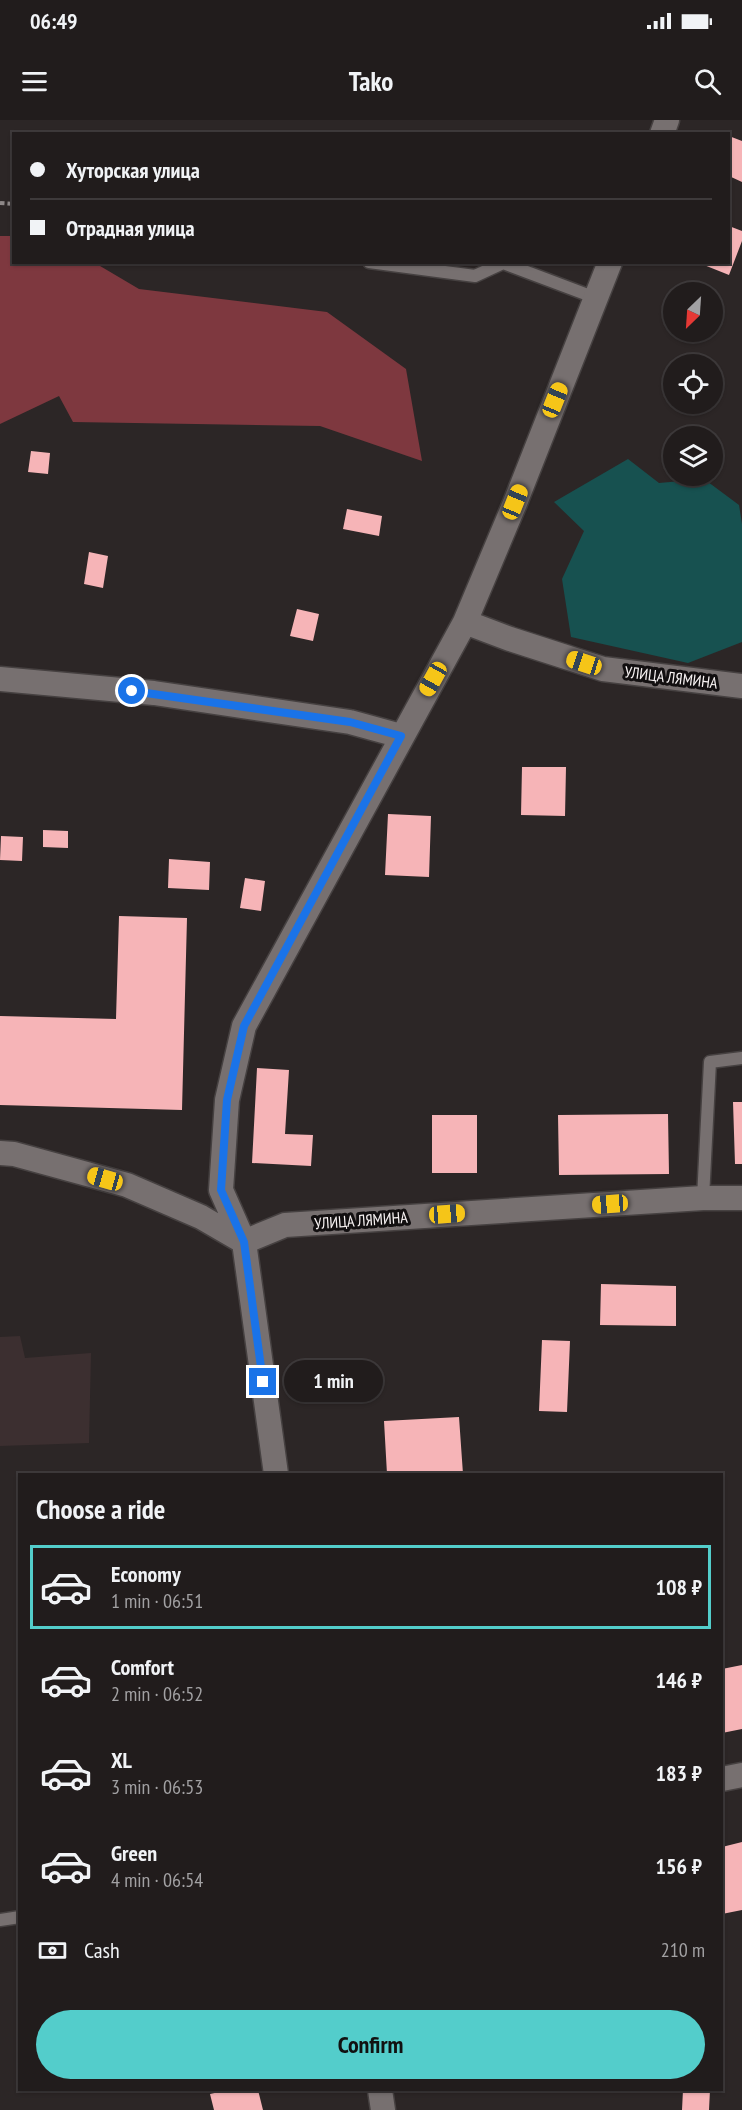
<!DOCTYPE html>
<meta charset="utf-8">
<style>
body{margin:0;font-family:"PT Sans Narrow",sans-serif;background:#2d2929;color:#f1f3f6;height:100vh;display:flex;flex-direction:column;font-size:22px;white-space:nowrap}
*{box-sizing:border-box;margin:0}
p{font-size:20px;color:#a2a1a3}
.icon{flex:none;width:33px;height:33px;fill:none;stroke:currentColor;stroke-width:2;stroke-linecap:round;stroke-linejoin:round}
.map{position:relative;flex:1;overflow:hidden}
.drawer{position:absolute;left:18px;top:1353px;width:705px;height:618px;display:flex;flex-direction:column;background:#211c1c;border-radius:0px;box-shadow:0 2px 4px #0004,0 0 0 2px #3e3a3b}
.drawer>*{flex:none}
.banner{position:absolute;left:12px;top:12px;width:718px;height:132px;border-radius:0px;box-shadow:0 2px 4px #0004,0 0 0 2px #3e3a3b;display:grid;align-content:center;height:132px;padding:0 18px;background:#211c1c}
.needle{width:39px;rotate:205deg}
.fabs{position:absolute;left:663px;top:162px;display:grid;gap:12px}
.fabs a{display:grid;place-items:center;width:60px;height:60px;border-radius:50%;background:#211c1c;box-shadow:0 2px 4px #0004,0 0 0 2px #3e3a3b;font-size:30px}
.end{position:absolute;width:27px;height:27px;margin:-14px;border:8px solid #1a73e8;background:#fff;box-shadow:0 0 0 3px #fff}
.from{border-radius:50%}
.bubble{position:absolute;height:42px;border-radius:21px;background:#211c1c;box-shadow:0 2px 4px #0004,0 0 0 2px #3e3a3b;font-size:20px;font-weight:700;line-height:42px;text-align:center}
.car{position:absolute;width:18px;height:36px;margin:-18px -9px;border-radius:8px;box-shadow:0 0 4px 2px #0007;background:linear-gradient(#f5c518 24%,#345 0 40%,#f5c518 0 76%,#345 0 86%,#f5c518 0)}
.banner b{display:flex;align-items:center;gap:21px;height:57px;font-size:22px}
.banner b+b{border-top:2px solid #3e3a3b}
.banner i{width:15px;height:15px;background:#f1f3f6}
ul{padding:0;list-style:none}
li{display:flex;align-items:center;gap:18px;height:84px;margin:0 12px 9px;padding:0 6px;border:3px solid transparent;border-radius:0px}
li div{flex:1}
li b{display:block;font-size:22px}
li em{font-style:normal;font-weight:700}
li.current{border-color:#53cdcb}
li>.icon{width:54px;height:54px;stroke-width:1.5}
h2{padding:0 18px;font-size:27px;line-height:72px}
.pay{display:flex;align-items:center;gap:15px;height:66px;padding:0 18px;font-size:22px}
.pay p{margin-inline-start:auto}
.button{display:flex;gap:12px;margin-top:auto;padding:12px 18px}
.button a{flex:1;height:69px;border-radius:36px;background:#53cdcb;color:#111;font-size:24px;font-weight:700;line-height:69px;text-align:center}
.status{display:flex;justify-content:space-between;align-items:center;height:42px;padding:0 30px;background:#211c1c;direction:ltr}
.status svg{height:16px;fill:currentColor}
header{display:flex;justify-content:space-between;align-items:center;height:78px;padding:0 18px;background:#211c1c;font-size:27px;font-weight:700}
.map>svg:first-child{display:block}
</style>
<div class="status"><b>06:49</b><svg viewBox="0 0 49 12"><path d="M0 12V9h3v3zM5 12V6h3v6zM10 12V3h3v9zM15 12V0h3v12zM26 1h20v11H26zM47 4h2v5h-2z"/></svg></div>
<header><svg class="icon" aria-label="menu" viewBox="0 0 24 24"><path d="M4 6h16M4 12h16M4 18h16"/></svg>Tako<svg class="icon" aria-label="search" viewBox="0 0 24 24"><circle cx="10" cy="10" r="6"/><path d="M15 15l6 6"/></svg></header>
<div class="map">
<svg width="742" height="1990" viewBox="0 0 742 1990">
<rect width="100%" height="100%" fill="#2c2626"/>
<path fill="#3c2f30" d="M20,1216L25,1238L91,1233L89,1323L0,1326V1217Z"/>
<path fill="#7e383f" d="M0,116H13L14,142L95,143L139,169L327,192L406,249L422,341L320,306L73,302L59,276L0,304Z"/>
<path fill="#175150" d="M628,339L659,363L704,359L739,385L742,404V522L688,543L571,517L562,459L584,411L554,382Z"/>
<path fill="#f6b4b7" d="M729,16L742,21V62L729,56Z
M729,106L742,111V121L729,155L699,143L729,142Z
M31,331L50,333L48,354L28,352Z
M347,389L382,396L379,416L343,409Z
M89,432L108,436L103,468L84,464Z
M297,489L319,494L313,521L290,516Z
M522,647H566L565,696L521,695Z
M388,694L431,696L429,757L385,755Z
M43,710L68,711V728L43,727Z
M1,716L23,717L22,741L0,740Z
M169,739L210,742L209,770L168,768Z
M245,758L265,761L261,791L240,788Z
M119,796L187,798L182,990L0,985V896L116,899Z
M257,948L289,950L285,1014L313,1015L311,1046L252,1043Z
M733,982H742V1044H735Z
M668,994L669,1054L559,1055L558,995Z
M432,995H477V1053H432Z
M601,1164L676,1166V1206L600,1205Z
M542,1220L570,1221L567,1292L539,1291Z
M459,1297L463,1354H387L384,1301Z
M742,1545V1609L722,1613V1549Z
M742,1722V1790L722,1794V1727Z
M228,1970H258L263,1990H214L210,1974Z
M683,1970H710L709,1990H682Z"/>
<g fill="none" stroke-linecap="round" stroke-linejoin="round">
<defs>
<path id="service" d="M369,142L475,156L503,143L596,178
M703,1078L710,942L742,938
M0,1800L20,1797"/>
<path id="minor" d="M662,14L667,0
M465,502L510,519L603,549L742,566
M0,559L154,573L350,602L401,616
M0,1033L14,1034L127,1065L201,1097L244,1122L285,1105L703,1078H742
M276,1354L244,1122L221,1070L227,980L244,906L465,502L515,383L610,142
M722,1659L742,1655
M380,1970L383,1990"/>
</defs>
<use href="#service" stroke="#464141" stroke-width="15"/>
<use href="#minor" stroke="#464141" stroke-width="27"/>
<path stroke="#8e8888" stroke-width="4" stroke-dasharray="4.5 3" stroke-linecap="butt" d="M0,83L14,84"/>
<use href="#service" stroke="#777070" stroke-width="12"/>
<use href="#minor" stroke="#777070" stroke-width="24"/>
</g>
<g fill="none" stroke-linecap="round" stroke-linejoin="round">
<path stroke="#1a73e8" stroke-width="8" d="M132,571L350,602L401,616L244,906L227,980L221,1070L244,1122L263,1262"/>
</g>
<g text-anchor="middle" stroke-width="6" stroke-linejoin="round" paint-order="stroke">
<g font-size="16" fill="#f8f3f3" stroke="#120f10">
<text transform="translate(671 557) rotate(7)" y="6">УЛИЦА ЛЯМИНА</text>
<text transform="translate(361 1100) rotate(-4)" y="6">УЛИЦА ЛЯМИНА</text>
</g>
</g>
</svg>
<div class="fabs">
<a><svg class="needle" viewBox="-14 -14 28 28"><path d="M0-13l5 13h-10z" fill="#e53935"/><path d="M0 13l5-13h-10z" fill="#a2a1a3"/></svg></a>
<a><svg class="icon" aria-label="locate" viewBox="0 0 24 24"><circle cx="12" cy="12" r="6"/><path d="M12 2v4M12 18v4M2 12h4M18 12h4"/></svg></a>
<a><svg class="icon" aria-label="layers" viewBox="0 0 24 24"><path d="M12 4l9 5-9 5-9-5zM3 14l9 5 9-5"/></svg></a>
</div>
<i class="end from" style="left:132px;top:571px"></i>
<i class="end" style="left:263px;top:1262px"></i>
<div class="bubble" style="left:284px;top:1240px;width:99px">1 min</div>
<i class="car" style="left:555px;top:280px;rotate:22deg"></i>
<i class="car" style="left:515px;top:382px;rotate:22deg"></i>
<i class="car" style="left:584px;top:543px;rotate:288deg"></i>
<i class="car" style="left:433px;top:559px;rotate:209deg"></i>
<i class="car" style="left:105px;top:1059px;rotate:286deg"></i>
<i class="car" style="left:610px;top:1084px;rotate:266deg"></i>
<i class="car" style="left:447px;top:1094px;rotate:86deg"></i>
<div class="banner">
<b><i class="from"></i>Хуторская улица</b>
<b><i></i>Отрадная улица</b>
</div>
<section class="drawer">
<h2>Choose a ride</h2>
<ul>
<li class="current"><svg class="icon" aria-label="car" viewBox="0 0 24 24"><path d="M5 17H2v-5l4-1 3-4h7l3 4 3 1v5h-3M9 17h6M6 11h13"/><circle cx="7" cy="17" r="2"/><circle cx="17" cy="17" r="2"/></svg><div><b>Economy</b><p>1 min · 06:51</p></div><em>108 ₽</em></li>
<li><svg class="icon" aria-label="car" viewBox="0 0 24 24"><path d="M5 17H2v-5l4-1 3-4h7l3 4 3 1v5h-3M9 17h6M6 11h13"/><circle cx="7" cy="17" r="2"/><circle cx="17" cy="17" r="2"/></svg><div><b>Comfort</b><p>2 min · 06:52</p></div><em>146 ₽</em></li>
<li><svg class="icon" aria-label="car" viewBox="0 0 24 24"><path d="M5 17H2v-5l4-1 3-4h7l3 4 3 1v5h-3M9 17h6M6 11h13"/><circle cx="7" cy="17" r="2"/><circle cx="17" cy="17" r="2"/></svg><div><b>XL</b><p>3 min · 06:53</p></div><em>183 ₽</em></li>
<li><svg class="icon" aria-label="car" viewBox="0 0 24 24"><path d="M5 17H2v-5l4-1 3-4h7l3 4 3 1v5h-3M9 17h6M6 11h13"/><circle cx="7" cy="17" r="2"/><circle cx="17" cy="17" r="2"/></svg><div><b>Green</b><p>4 min · 06:54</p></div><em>156 ₽</em></li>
</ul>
<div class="pay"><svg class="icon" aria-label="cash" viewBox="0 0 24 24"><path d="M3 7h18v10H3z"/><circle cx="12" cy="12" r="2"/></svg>Cash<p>210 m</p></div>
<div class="button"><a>Confirm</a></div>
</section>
</div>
